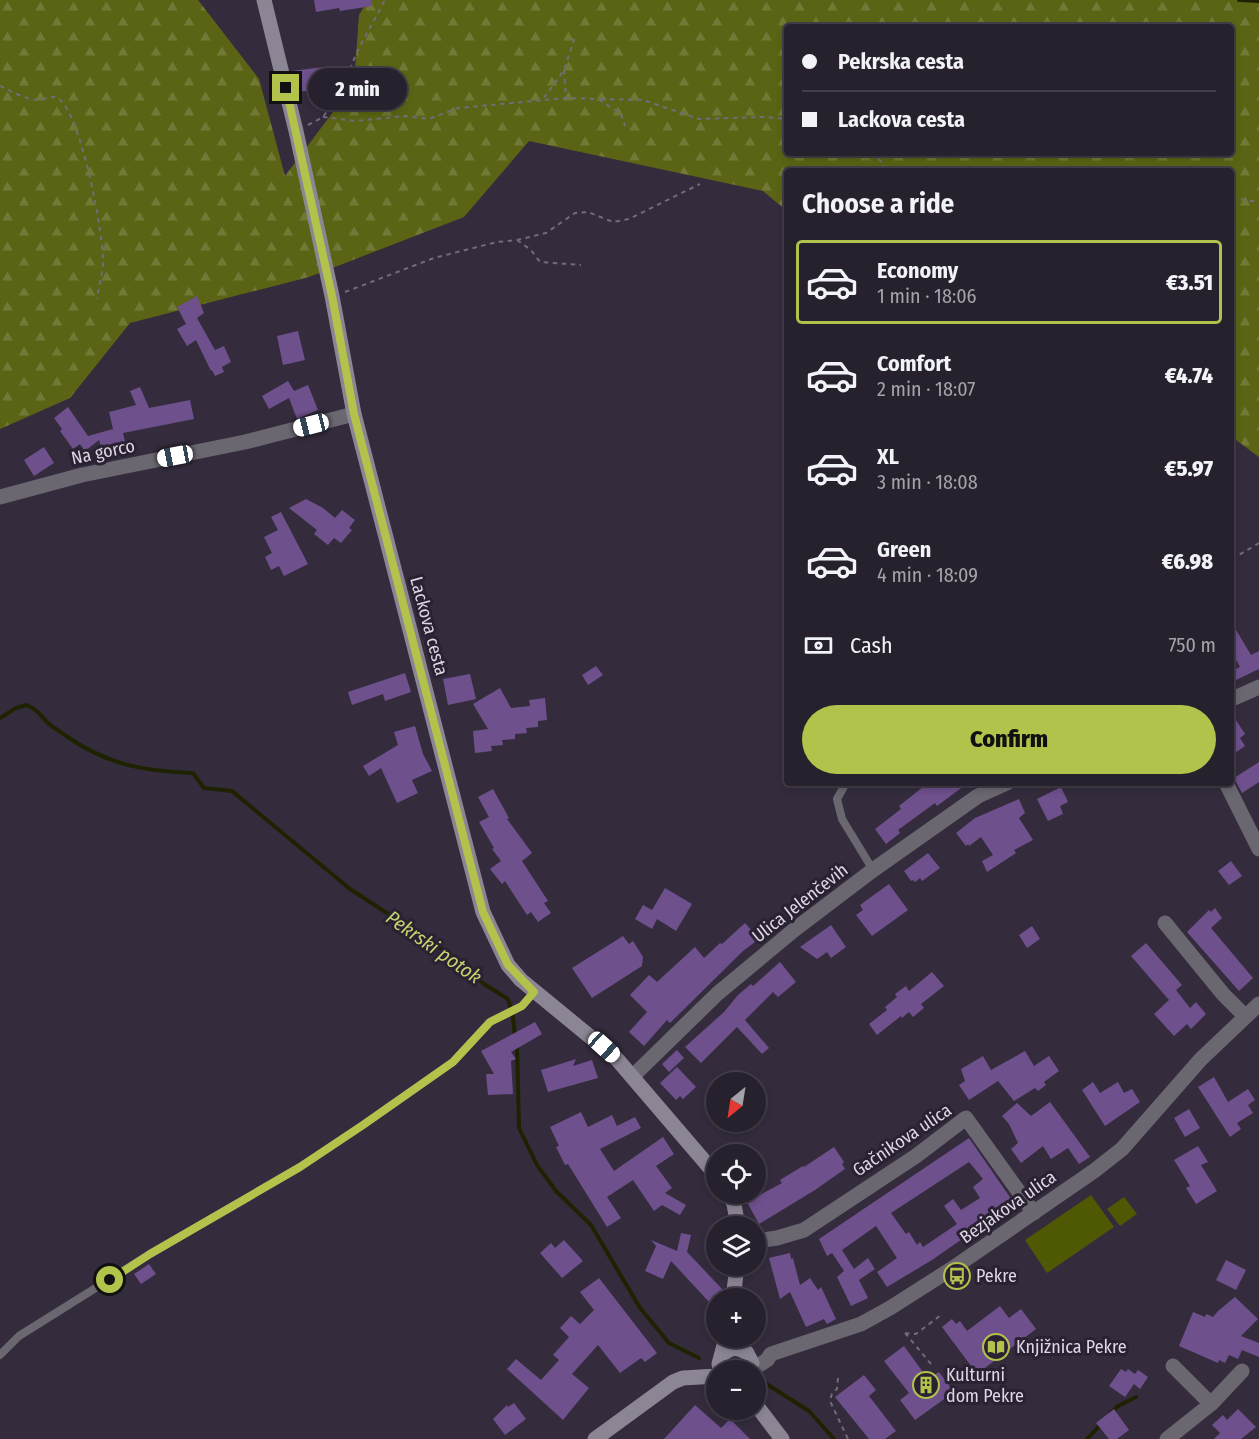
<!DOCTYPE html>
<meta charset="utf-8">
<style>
body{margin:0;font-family:"Fira Sans Condensed",sans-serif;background:#332e3a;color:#f1f3f6;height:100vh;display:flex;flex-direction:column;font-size:22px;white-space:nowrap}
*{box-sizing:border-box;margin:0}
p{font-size:20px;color:#a4a3aa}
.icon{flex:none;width:33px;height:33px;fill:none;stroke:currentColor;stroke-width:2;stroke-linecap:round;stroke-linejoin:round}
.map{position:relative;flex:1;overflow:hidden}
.panel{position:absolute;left:784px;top:168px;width:450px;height:618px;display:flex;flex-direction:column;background:#27212e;border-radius:6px;box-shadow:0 3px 9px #0003,0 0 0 2px #433e4a}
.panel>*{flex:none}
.guide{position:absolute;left:784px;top:24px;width:450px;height:132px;border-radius:6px;box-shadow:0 3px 9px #0003,0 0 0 2px #433e4a;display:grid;align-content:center;height:132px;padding:0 18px;background:#27212e}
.needle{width:39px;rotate:210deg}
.buttons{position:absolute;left:706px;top:1072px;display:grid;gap:12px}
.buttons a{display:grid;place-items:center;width:60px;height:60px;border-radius:50%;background:#27212e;box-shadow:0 3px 9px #0003,0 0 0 2px #433e4a;font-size:30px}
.end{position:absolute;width:27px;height:27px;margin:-14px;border:8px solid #b3c24b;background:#111;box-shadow:0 0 0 3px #111}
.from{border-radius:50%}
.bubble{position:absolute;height:42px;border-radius:21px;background:#27212e;box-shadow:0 3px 9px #0003,0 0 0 2px #433e4a;font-size:20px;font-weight:800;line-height:42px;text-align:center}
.car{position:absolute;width:18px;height:36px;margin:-18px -9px;border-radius:8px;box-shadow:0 0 4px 2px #0007;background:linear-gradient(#fff 24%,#345 0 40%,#fff 0 76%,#345 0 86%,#fff 0)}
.guide b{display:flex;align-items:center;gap:21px;height:57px;font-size:22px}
.guide b+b{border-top:2px solid #433e4a}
.guide i{width:15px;height:15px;background:#f1f3f6}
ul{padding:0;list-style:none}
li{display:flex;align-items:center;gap:18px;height:84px;margin:0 12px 9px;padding:0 6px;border:3px solid transparent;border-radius:6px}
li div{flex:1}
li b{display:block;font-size:22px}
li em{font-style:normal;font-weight:800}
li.current{border-color:#b3c24b}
li>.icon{width:54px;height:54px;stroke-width:1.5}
h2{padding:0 18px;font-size:27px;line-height:72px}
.pay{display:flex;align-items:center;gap:15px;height:66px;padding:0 18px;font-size:22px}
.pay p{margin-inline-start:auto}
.cta{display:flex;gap:12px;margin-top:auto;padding:12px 18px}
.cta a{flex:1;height:69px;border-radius:36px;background:#b3c24b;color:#111;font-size:24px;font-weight:800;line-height:69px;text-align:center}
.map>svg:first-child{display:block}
</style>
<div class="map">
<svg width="1259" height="1439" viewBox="0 0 1259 1439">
<defs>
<pattern id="forest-firs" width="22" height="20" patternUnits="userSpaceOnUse" patternTransform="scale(1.5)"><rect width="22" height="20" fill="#5b6414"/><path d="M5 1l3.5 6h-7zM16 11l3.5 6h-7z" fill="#727936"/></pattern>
</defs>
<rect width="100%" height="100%" fill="#342c3d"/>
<path fill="url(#forest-firs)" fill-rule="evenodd" d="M0,0H198L259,79L285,176L354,84L359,15L368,0H1259V457L1232,437V171H788L787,211L763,191L529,141L464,217L309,277L130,323L70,398L0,429ZM788,27H1232V153H788Z"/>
<path fill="#4f5802" d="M1091,1195L1114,1227L1047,1273L1025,1240Z
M1124,1197L1137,1214L1120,1226L1107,1209Z"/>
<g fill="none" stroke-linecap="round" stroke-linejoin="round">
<path stroke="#1e2200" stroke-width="4" d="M1239,0L1259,1
M0,718L16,708L27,705C40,712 38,713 47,722C53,728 60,731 66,736C108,765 143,771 193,773L204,788L232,791L350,889L442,949L484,984L508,999L513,1017L515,1038
M517,1045L519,1128L537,1165L556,1191L591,1225L640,1308L669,1343L699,1358
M765,1383L809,1411L834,1439
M1111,1413L1118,1406L1136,1397
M1087,1439L1102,1423"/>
</g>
<path fill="#6e508d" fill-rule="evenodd" d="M314,0H371L372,6L340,11L339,8L316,12Z
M324,67L337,75L324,96L315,90L296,92L291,71Z
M197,296L204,313L197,318L215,350L224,346L231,362L222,367L224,372L215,376L212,370L211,371L196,340L187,346L177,329L186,324L177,307Z
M298,331L305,360L283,365L277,336Z
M288,381L294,391L308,385L318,410L297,419L289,398L269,409L262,396Z
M140,387L149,408L190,400L194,419L123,433L126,446L103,453L99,440L85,451L80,444L73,449L60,431L62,429L54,418L68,407L88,436L113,429L109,412L136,405L130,391Z
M44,447L54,463L34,476L24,460Z
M306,499L323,508L335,518L342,510L355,520L349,528L352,530L341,543L334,538L328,545L314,534L317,530L289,508Z
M281,512L308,564L284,576L279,566L271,570L265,557L272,553L264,537L278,530L271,517Z
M1232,623L1251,655L1259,651V669L1232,682V671L1240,667L1232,653Z
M596,666L603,675L588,685L582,675Z
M405,673L411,692L385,701L383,694L352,705L348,692Z
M470,674L476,699L448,705L443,679Z
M500,688L511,708L530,706L529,700L545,698L547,720L538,721V727L526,728L527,733L515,734V739L502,740L503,745L491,746L492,751L475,753L473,731L488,729L473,704Z
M1232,714L1245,734L1240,738L1245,746L1232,755Z
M415,726L423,754L432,771L412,780L418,793L397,803L381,768L369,776L363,766L398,745L394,732Z
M1259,762V782L1242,793L1234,778Z
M928,783H968L937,806L935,803L898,830L900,833L886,844L875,829L901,809L899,806Z
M1061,787L1068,802L1060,806L1063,814L1048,821L1037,799Z
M493,789L509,818L507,819L532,853L522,861L548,901L544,903L551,913L538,922L531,912L527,915L505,881L502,884L490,869L501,861L492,849L494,848L479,822L489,817L478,797Z
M1019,799L1025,813L1019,818L1033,840L1014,850L1016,853L987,872L982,861L993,855L981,837L969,846L968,844L966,846L956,833L975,818Z
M928,853L940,868L922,881L920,878L915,882L913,880L911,881L904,871Z
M1231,861L1242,876L1229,885L1218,871Z
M889,884L908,910L872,936L856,915L863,910L860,905Z
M665,888L692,904L676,931L657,919L652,929L635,919L643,905L652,910Z
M1215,908L1222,918L1211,928L1253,978L1239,991L1187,932L1209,910L1211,912Z
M745,923L759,939L743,951L670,1023L667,1020L644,1046L629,1032L647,1012L630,995L649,975L657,982L695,947L704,958L720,943L722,944Z
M831,925L846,947L831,958L827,952L817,959L800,947Z
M1032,926L1040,939L1027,948L1019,935Z
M623,936L629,944L633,941L643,957L642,966L592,998L572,968Z
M1146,943L1182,985L1176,990L1190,1008L1196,1002L1206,1014L1191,1029L1187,1024L1174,1036L1154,1014L1169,1000L1131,956Z
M780,962L796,982L778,997L773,992L745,1020L769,1048L762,1054L737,1027L701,1063L685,1047L724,1012L738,995L751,984L753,986Z
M932,972L944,986L921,1004L924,1008L913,1017L909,1012L902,1018L901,1016L877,1035L869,1024L887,1010L885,1007L897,997L895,994L906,986L909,991Z
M535,1022L542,1034L511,1052L516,1059L511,1061L513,1094L488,1095L486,1074H494L481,1051Z
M677,1050L684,1058L669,1072L662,1064Z
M1025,1051L1034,1066L1049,1056L1059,1071L1044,1082L1046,1085L1038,1091L1035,1088L1014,1101L998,1081L969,1100L959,1085L965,1081L961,1069L983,1056L991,1070Z
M576,1059L573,1066L592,1060L598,1078L548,1092L541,1070Z
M677,1067L696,1087L683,1099L680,1096L676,1100L660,1083Z
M1214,1077L1228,1102L1248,1089L1255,1100L1248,1105L1253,1113L1237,1123L1241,1129L1230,1137L1198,1087Z
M1093,1082L1100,1093L1118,1082L1124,1093L1132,1089L1140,1102L1105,1126L1082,1090Z
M1050,1102L1090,1157L1079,1164L1068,1148L1051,1159L1043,1146L1021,1163L1011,1149L1018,1143L1009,1124L1002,1116L1017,1103L1031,1116Z
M1189,1109L1200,1128L1185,1137L1174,1118Z
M581,1112L588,1127L612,1115L617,1126L635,1117L641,1128L600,1149L614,1171L663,1137L674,1154L656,1166L672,1188L665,1193L686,1205L680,1215L662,1205L654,1211L633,1180L607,1197L621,1218L607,1227L568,1164L565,1165L556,1147L559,1146L550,1127Z
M969,1138L1014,1203L932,1260L887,1287L877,1272L897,1258L876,1226L842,1250L854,1269L868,1258L875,1269L859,1280L868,1298L851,1306L837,1277L844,1271L832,1253L827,1256L819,1239ZM969,1162L983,1179L973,1187L980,1198L961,1210L953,1199L944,1206L957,1224L923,1247L920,1242L917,1245L909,1232L906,1234L891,1213Z
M1198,1146L1208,1162L1201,1165L1217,1191L1196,1204L1186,1188L1190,1186L1174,1160Z
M834,1147L844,1162L842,1164L845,1169L815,1190L759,1224L747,1202L782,1183L780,1180L803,1166L804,1167Z
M681,1233L691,1235L687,1252L723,1290L710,1303L671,1261L663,1279L645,1271L656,1246L651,1240L677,1251Z
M564,1240L583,1261L562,1278L540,1253L551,1243L555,1248Z
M790,1253L791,1259L793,1258L800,1285L810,1278L818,1290L821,1287L836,1319L827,1324L824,1319L806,1327L790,1292L780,1299L769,1258Z
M1226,1260L1246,1270L1236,1290L1216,1280Z
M149,1264L156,1274L141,1284L134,1274Z
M599,1278L657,1353L645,1362L641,1358L620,1373L598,1345L572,1374L589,1388L563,1420L507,1369L516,1359L541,1380L559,1360L553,1355L569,1337L560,1328L571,1316L580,1324L594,1310L580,1292Z
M1235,1297L1258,1319L1241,1336L1259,1343V1357L1242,1350L1238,1359L1229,1355L1225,1363L1219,1360L1218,1363L1179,1346L1193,1312L1205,1317L1206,1314L1213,1317L1218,1311Z
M1000,1306L1009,1318L1021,1309L1036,1329L977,1374L942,1327L952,1319L956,1324L960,1321L967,1331Z
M904,1346L928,1379L939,1372L954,1392L915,1420L900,1400L909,1393L884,1361Z
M1121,1369L1126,1372L1128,1369L1135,1374L1138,1370L1148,1377L1140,1389L1134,1384L1125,1397L1109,1386Z
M864,1375L876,1390L869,1396L896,1431L885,1439H869L835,1397Z
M514,1403L526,1419L505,1435L493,1419L507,1405L508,1407Z
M695,1405L721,1428L730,1419L750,1439H664Z
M1114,1409L1129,1430L1117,1439H1109L1096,1423Z
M1238,1409L1256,1427L1241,1439H1214L1220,1433L1212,1425L1223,1415L1227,1420Z"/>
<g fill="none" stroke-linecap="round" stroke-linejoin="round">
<path stroke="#726b7a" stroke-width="2" stroke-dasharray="4.5 4.5" stroke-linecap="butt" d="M564,70L566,97
M0,86C11,91 26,100 39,100C48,99 52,93 60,100C81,116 104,235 103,263C102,275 99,287 97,299
M544,98L564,70L576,34
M601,99L643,100L699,119L763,117L788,119
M323,117L356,121L405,116L429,119L458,108L566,98L598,99L621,114L625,126
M308,125L323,117L338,96L358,50L385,0
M871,153L883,163L885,171
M1232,198L1259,202
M517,240L531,250L540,262L581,265
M345,292L434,258L497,242L517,240L546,233L575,213L588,212L613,222L629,219L700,184
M1232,559L1259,543
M905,1333L916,1334L941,1315
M905,1333L931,1364
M838,1378L837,1389L832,1393L830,1401L848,1439"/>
<path stroke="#6b6770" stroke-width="8" d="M846,783L837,799L842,819L873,870
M0,1355L19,1336L150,1254L300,1167L363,1125L453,1062L490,1022L522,1006L534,992"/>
<path stroke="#6b6770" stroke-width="15" d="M0,497L82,475L245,442L354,414
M1232,699L1259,687
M1226,783L1259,849
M1165,923L1223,994L1245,1016
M633,1076L717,994L794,930L873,870L978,796L1007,783
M756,1241L777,1238L804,1230L916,1156L966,1118L1034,1213
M1173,1366L1211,1404
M751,1370L767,1360L771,1354L861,1324L890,1308L956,1266L1094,1171L1122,1149L1201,1059L1259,1004
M1167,1439L1211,1404L1242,1371"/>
<path stroke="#8c8694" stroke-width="15" d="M264,0L296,131L332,296L354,414L483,912L508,965L521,980L616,1058L717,1176
M729,1194L734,1204L738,1227
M733,1299L737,1266
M723,1354C732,1347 737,1347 747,1353L752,1363L750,1371
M720,1371L719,1364L726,1338
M756,1405L782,1439
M595,1439L673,1382L683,1378L717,1376"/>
</g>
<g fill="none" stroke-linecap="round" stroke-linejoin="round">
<path stroke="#b3c24b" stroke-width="8" d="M110,1280L150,1254L300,1167L363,1125L453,1062L490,1022L522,1006L534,992L508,965L483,912L354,414L332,296L286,88"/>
</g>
<defs>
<symbol id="bus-ring" viewBox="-11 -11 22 22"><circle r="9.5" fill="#2a2233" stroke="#b3c24b" stroke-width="1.5"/><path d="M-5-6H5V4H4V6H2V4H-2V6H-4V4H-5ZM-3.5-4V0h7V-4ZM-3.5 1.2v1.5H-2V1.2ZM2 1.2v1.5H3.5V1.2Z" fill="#b3c24b"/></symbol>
<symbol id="library-ring" viewBox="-11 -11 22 22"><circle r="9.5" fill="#2a2233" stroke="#b3c24b" stroke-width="1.5"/><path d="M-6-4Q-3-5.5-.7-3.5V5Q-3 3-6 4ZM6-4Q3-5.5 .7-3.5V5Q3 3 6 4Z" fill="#b3c24b"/></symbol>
<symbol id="building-ring" viewBox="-11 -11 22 22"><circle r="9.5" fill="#2a2233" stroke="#b3c24b" stroke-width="1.5"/><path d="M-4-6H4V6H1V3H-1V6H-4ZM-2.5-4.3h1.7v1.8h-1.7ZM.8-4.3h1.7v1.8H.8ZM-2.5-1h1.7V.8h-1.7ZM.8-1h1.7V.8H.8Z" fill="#b3c24b"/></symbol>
</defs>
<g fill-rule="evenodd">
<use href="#bus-ring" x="942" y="1261" width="30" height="30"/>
<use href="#library-ring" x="981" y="1332" width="30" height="30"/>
<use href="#building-ring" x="911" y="1370" width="30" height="30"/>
</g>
<g text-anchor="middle" stroke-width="6" stroke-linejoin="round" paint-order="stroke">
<g font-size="18" fill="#ddd8e4" stroke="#2a2233">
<text transform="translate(103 452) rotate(-12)" y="6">Na gorco</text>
<text transform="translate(429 626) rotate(75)" y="6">Lackova cesta</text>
<text transform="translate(800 903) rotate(-38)" y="6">Ulica Jelenčevih</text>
<text transform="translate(902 1140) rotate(-34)" y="6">Gačnikova ulica</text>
<text transform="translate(1008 1207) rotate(-35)" y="6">Bezjakova ulica</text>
</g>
<g font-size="18" fill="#ddd8e4" stroke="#2a2233" text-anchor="start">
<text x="976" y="1282">Pekre</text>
<text x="1016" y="1353">Knjižnica Pekre</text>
<text x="946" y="1381">Kulturni<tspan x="946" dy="21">dom Pekre</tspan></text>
</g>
<g font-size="20" font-style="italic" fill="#c4d36b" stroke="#2a2233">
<text transform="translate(434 947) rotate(35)" y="7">Pekrski potok</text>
</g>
</g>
</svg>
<div class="buttons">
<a><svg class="needle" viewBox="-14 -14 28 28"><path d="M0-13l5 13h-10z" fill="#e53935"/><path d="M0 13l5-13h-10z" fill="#a4a3aa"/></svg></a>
<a><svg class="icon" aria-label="locate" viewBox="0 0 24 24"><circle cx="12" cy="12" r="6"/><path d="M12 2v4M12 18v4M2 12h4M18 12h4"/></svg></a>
<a><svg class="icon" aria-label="layers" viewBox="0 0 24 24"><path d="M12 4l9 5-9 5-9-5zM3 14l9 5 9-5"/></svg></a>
<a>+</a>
<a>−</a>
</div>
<i class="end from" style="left:110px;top:1280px"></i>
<i class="end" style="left:286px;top:88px"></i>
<div class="bubble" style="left:308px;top:68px;width:99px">2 min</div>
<i class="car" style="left:311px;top:425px;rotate:256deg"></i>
<i class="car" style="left:175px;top:456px;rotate:259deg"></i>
<i class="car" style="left:604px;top:1047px;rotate:132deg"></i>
<div class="guide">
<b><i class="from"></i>Pekrska cesta</b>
<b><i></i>Lackova cesta</b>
</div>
<section class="panel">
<h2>Choose a ride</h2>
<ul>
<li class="current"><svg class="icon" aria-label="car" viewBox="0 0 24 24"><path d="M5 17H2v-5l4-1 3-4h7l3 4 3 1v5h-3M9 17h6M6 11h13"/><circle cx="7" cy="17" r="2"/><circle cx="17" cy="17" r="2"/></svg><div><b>Economy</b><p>1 min · 18:06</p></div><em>€3.51</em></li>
<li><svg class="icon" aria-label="car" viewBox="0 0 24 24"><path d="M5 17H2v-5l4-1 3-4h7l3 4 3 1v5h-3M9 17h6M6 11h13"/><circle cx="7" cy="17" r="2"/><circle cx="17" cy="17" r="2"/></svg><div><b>Comfort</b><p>2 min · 18:07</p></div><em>€4.74</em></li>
<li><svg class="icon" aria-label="car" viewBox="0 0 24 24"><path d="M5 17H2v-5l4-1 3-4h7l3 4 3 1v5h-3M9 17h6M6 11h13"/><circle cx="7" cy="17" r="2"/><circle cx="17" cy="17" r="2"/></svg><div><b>XL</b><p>3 min · 18:08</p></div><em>€5.97</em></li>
<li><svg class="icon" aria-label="car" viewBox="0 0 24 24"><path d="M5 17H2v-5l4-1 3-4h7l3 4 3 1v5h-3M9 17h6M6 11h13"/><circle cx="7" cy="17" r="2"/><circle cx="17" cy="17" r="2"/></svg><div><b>Green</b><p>4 min · 18:09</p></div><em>€6.98</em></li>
</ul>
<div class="pay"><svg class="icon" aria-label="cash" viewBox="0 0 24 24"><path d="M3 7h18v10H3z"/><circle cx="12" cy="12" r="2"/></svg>Cash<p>750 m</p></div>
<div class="cta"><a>Confirm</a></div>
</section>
</div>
